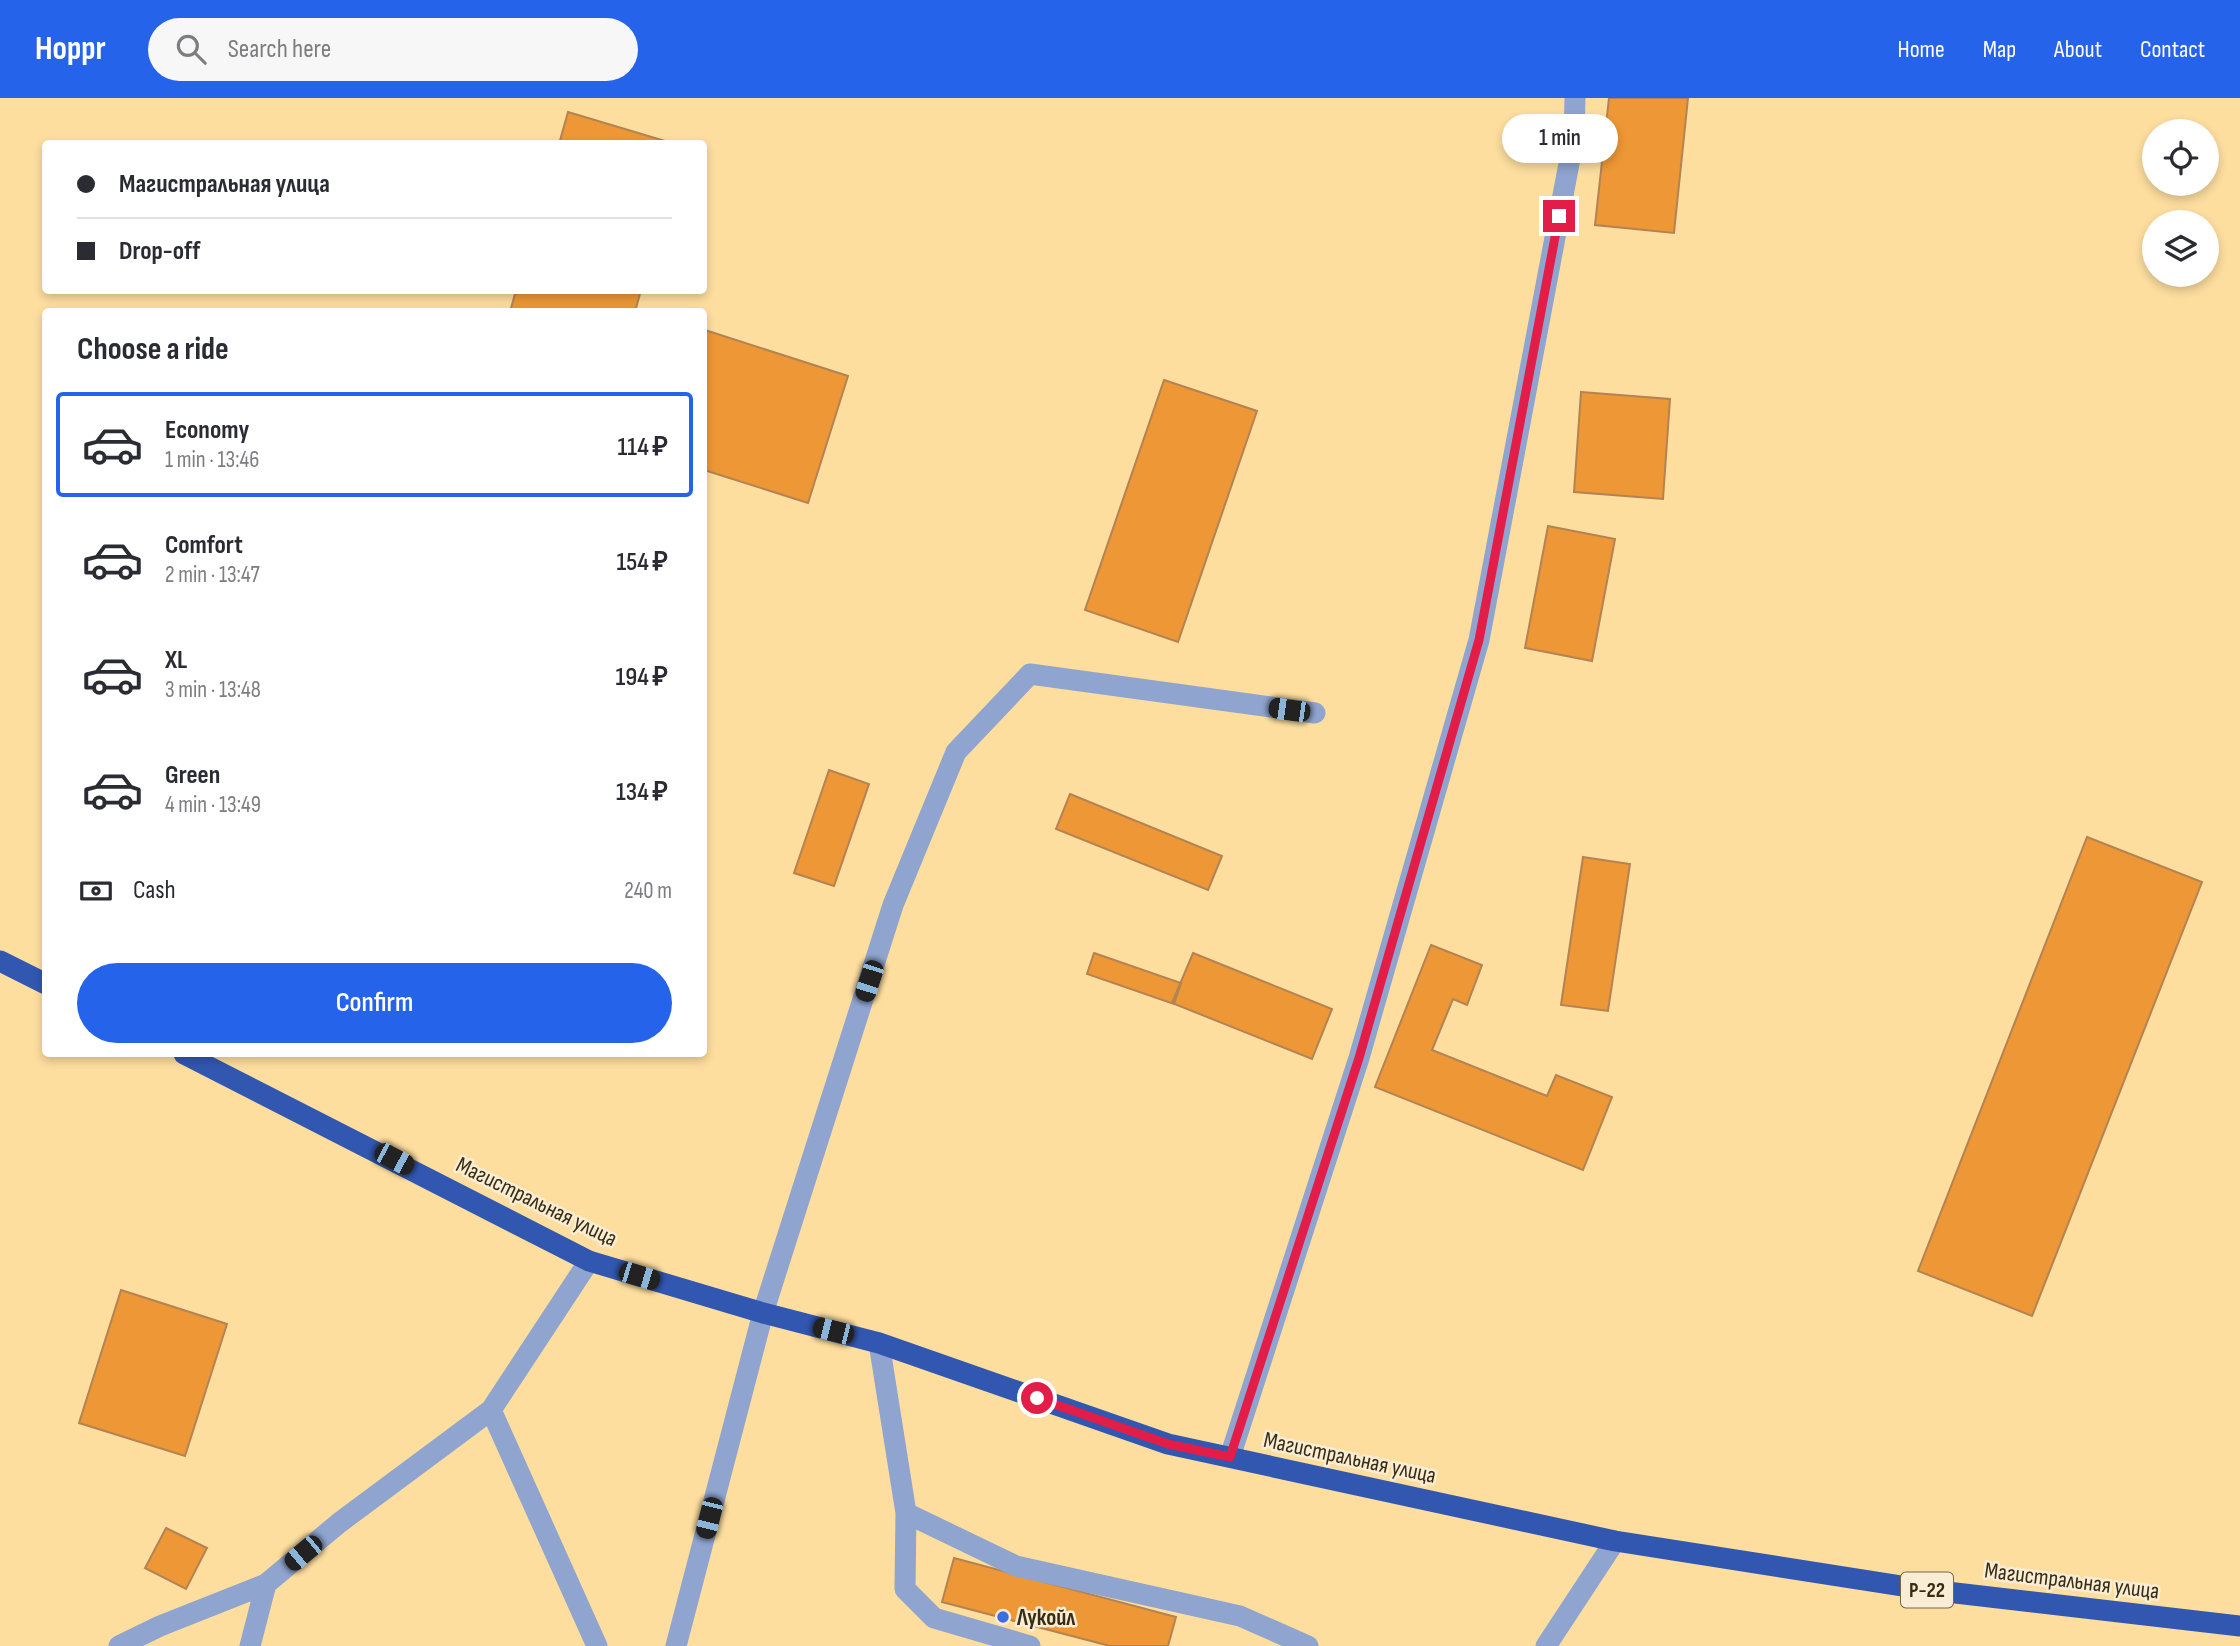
<!DOCTYPE html>
<meta charset="utf-8">
<style>
body{margin:0;font-family:"Sofia Sans Condensed",sans-serif;background:#f7f7f7;color:#2b2b33;height:100vh;display:flex;flex-direction:column;font-size:26px;white-space:nowrap}
*{box-sizing:border-box;margin:0}
p{font-size:23px;color:#7c7c81}
.icon{flex:none;width:38px;height:38px;fill:none;stroke:currentColor;stroke-width:2;stroke-linecap:round;stroke-linejoin:round}
.map{position:relative;flex:1;overflow:hidden}
.details{position:absolute;left:42px;top:210px;width:665px;height:749px;display:flex;flex-direction:column;background:#fff;border-radius:7px;box-shadow:0 4px 10px #0003}
.details>*{flex:none}
.top-card{position:absolute;left:42px;top:42px;width:665px;height:154px;border-radius:7px;box-shadow:0 4px 10px #0003;display:grid;align-content:center;height:154px;padding:0 35px;background:#fff}
.controls{position:absolute;left:2142px;top:21px;display:grid;gap:14px}
.controls a{display:grid;place-items:center;width:77px;height:77px;border-radius:50%;background:#fff;box-shadow:0 4px 10px #0003;font-size:35px}
.end{position:absolute;width:32px;height:32px;margin:-16px;border:9px solid #e11d48;background:#fff;box-shadow:0 0 0 4px #fff}
.from{border-radius:50%}
.bubble{position:absolute;height:49px;border-radius:24px;background:#fff;box-shadow:0 4px 10px #0003;font-size:23px;font-weight:600;line-height:49px;text-align:center}
.car{position:absolute;width:21px;height:42px;margin:-21px -10px;border-radius:9px;box-shadow:0 0 5px 2px #0007;background:linear-gradient(#222 24%,#8ab4d8 0 40%,#222 0 76%,#8ab4d8 0 86%,#222 0)}
.top-card b{display:flex;align-items:center;gap:24px;height:66px;font-size:26px}
.top-card b+b{border-top:2px solid #e1e1e2}
.top-card i{width:18px;height:18px;background:#2b2b33}
ul{padding:0;list-style:none}
li{display:flex;align-items:center;gap:21px;height:105px;margin:0 14px 10px;padding:0 21px;border:4px solid transparent;border-radius:7px}
li div{flex:1}
li b{display:block;font-size:26px}
li em{font-style:normal;font-weight:600}
li.active{border-color:#2563eb}
li>.icon{width:63px;height:63px;stroke-width:1.5}
h2{padding:0 35px;font-size:32px;line-height:84px}
.pay{display:flex;align-items:center;gap:18px;height:77px;padding:0 35px;font-size:26px}
.pay p{margin-inline-start:auto}
.action{display:flex;gap:14px;margin-top:auto;padding:14px 35px}
.action a{flex:1;height:80px;border-radius:42px;background:#2563eb;color:#fff;font-size:28px;font-weight:600;line-height:80px;text-align:center}
header{display:flex;align-items:center;gap:42px;box-sizing:border-box;height:98px;padding:0 35px;background:#2563eb;color:#fff}
header strong{font-size:33px}
nav{display:flex;gap:38px;margin-inline-start:auto;font-size:24px}
.search{width:490px;height:63px;background:#f7f7f7;display:flex;align-items:center;gap:18px;box-sizing:border-box;padding:0 24px;border-radius:38px;color:#7c7c81;font-size:26px}
.map>svg:first-child{display:block}
</style>
<header>
<strong>Hoppr</strong>
<div class="search"><svg class="icon" aria-label="search" viewBox="0 0 24 24"><circle cx="10" cy="10" r="6"/><path d="M15 15l6 6"/></svg>Search here</div>
<nav><a>Home</a><a>Map</a><a>About</a><a>Contact</a></nav>
</header>
<div class="map">
<svg width="2240" height="1548" viewBox="0 0 2240 1548">
<rect width="100%" height="100%" fill="#fdde9f"/>
<path fill="#ed9736" stroke="#b38354" stroke-width="2" d="M1609,0H1688L1674,135L1595,127Z
M568,14L675,46H559Z
M516,192H641L635,214H510Z
M705,232L848,278L808,405L704,372Z
M1164,282L1257,313L1178,544L1085,512Z
M1581,294L1670,301L1663,401L1574,394Z
M1548,428L1615,441L1592,563L1525,550Z
M829,672L869,686L834,788L794,775Z
M1070,696L1222,758L1208,792L1056,731Z
M2087,739L2202,784L2032,1218L1918,1173Z
M1583,759L1630,766L1608,913L1561,907Z
M1431,847L1482,867L1467,907L1453,901L1432,952L1547,998L1556,977L1612,999L1583,1072L1375,989Z
M1094,855L1181,885L1174,906L1087,876Z
M1193,855L1332,911L1312,961L1172,905Z
M121,1192L227,1226L185,1358L79,1325Z
M166,1430L207,1450L186,1491L145,1470Z
M954,1460L1176,1519L1168,1548H1110L942,1504Z"/>
<g fill="none" stroke-linecap="round" stroke-linejoin="round">
<path stroke="#8fa4ce" stroke-width="21" d="M879,1245L906,1415L1016,1468L1240,1518L1308,1548
M491,1312L597,1548
M1230,1359L1359,960L1479,542L1574,39L1575,0
M906,1415L905,1491L934,1520L1030,1548
M119,1548L160,1528L266,1486
M250,1548L266,1486L339,1425L491,1312L589,1163
M676,1548L763,1215L893,807L956,654L1030,576L1315,615
M1546,1548L1615,1443"/>
<path stroke="#3257b0" stroke-width="21" d="M0,863L46,886
M184,956L589,1163L763,1215L879,1245L1168,1346L1615,1443L1921,1491L2240,1528"/>
</g>
<g fill="none" stroke-linecap="round" stroke-linejoin="round">
<path stroke="#e11d48" stroke-width="9" d="M1037,1300L1168,1346L1230,1359L1359,960L1479,542L1559,118"/>
</g>
<circle fill="#3f6dde" stroke="#faedd5" stroke-width="2.5" cx="1003" cy="1519" r="7"/>
<g text-anchor="middle" stroke-width="5" stroke-linejoin="round" paint-order="stroke">
<rect fill="#faedd5" stroke="#72664d" stroke-width="2" x="1901" y="1474.5" width="52" height="35" rx="5"/>
<g font-size="21" font-weight="bold" fill="#382c13">
<text x="1927" y="1499">Р-22</text>
</g>
<g font-size="23" fill="#382c13" stroke="#faedd5">
<text transform="translate(537 1103) rotate(26)" y="8">Магистральная улица</text>
<text transform="translate(1350 1359) rotate(12)" y="8">Магистральная улица</text>
<text transform="translate(2072 1482) rotate(7)" y="8">Магистральная улица</text>
</g>
<g font-size="23" font-weight="bold" fill="#382c13" stroke="#faedd5" text-anchor="start">
<text x="1017" y="1527">Лукойл</text>
</g>
</g>
</svg>
<div class="controls">
<a><svg class="icon" aria-label="locate" viewBox="0 0 24 24"><circle cx="12" cy="12" r="6"/><path d="M12 2v4M12 18v4M2 12h4M18 12h4"/></svg></a>
<a><svg class="icon" aria-label="layers" viewBox="0 0 24 24"><path d="M12 4l9 5-9 5-9-5zM3 14l9 5 9-5"/></svg></a>
</div>
<i class="end from" style="left:1037px;top:1300px"></i>
<i class="end" style="left:1559px;top:118px"></i>
<div class="bubble" style="left:1502px;top:16px;width:116px">1 min</div>
<i class="car" style="left:1289px;top:612px;rotate:278deg"></i>
<i class="car" style="left:869px;top:883px;rotate:198deg"></i>
<i class="car" style="left:394px;top:1061px;rotate:118deg"></i>
<i class="car" style="left:639px;top:1178px;rotate:107deg"></i>
<i class="car" style="left:833px;top:1233px;rotate:284deg"></i>
<i class="car" style="left:709px;top:1420px;rotate:194deg"></i>
<i class="car" style="left:303px;top:1455px;rotate:230deg"></i>
<div class="top-card">
<b><i class="from"></i>Магистральная улица</b>
<b><i></i>Drop-off</b>
</div>
<section class="details">
<h2>Choose a ride</h2>
<ul>
<li class="active"><svg class="icon" aria-label="car" viewBox="0 0 24 24"><path d="M5 17H2v-5l4-1 3-4h7l3 4 3 1v5h-3M9 17h6M6 11h13"/><circle cx="7" cy="17" r="2"/><circle cx="17" cy="17" r="2"/></svg><div><b>Economy</b><p>1 min · 13:46</p></div><em>114 ₽</em></li>
<li><svg class="icon" aria-label="car" viewBox="0 0 24 24"><path d="M5 17H2v-5l4-1 3-4h7l3 4 3 1v5h-3M9 17h6M6 11h13"/><circle cx="7" cy="17" r="2"/><circle cx="17" cy="17" r="2"/></svg><div><b>Comfort</b><p>2 min · 13:47</p></div><em>154 ₽</em></li>
<li><svg class="icon" aria-label="car" viewBox="0 0 24 24"><path d="M5 17H2v-5l4-1 3-4h7l3 4 3 1v5h-3M9 17h6M6 11h13"/><circle cx="7" cy="17" r="2"/><circle cx="17" cy="17" r="2"/></svg><div><b>XL</b><p>3 min · 13:48</p></div><em>194 ₽</em></li>
<li><svg class="icon" aria-label="car" viewBox="0 0 24 24"><path d="M5 17H2v-5l4-1 3-4h7l3 4 3 1v5h-3M9 17h6M6 11h13"/><circle cx="7" cy="17" r="2"/><circle cx="17" cy="17" r="2"/></svg><div><b>Green</b><p>4 min · 13:49</p></div><em>134 ₽</em></li>
</ul>
<div class="pay"><svg class="icon" aria-label="cash" viewBox="0 0 24 24"><path d="M3 7h18v10H3z"/><circle cx="12" cy="12" r="2"/></svg>Cash<p>240 m</p></div>
<div class="action"><a>Confirm</a></div>
</section>
</div>
